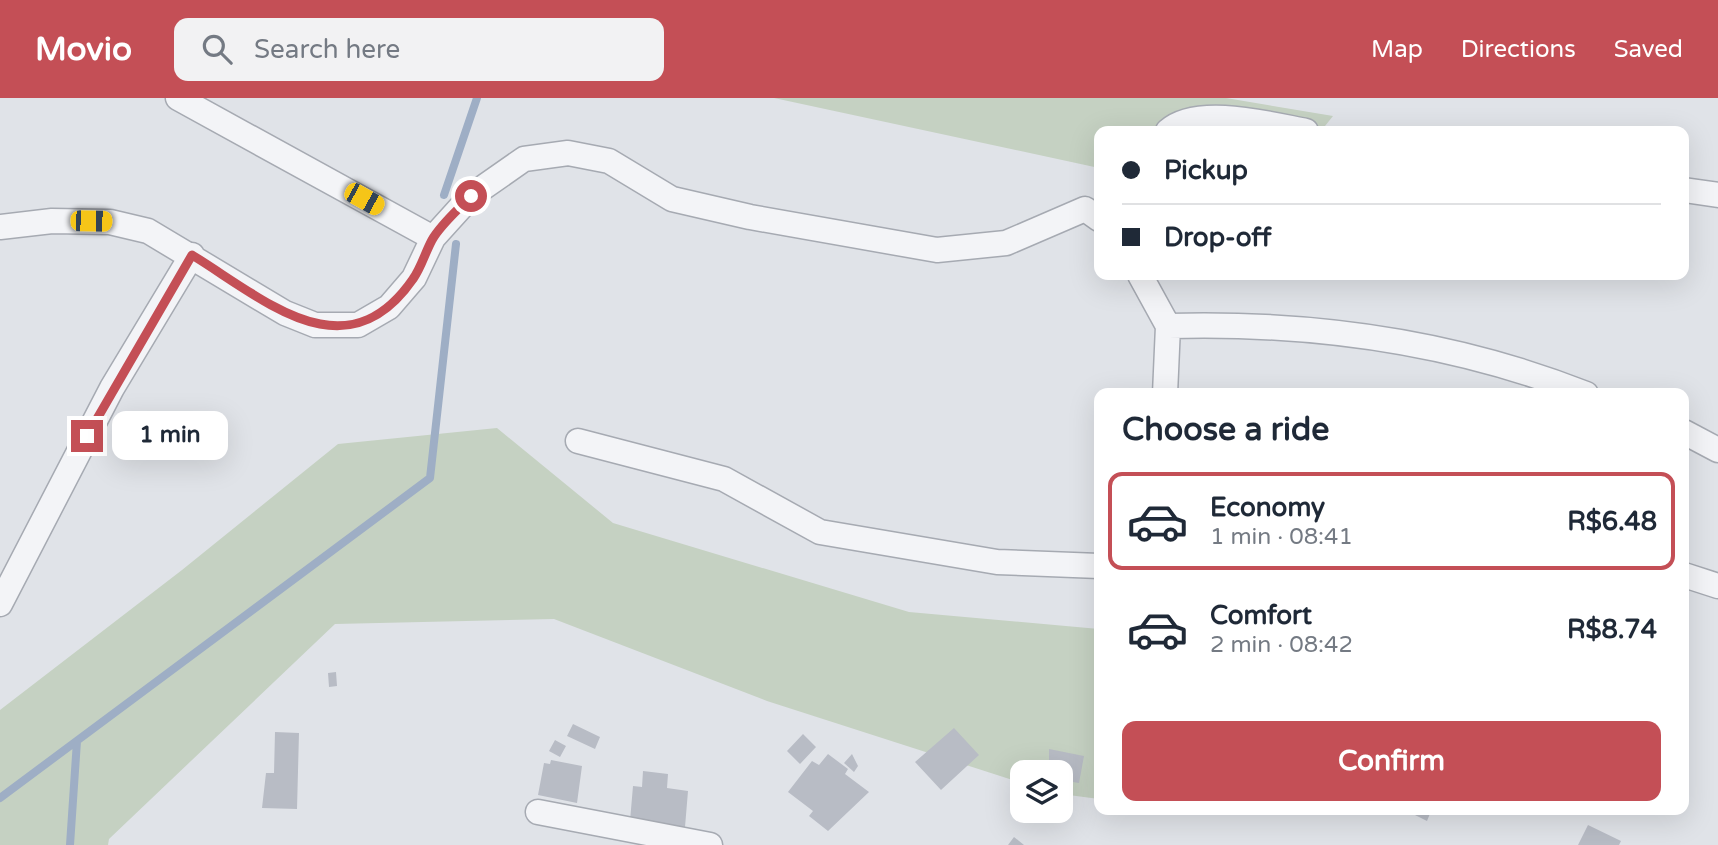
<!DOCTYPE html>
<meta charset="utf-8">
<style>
body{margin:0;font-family:"Varela Round",sans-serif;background:#f2f2f3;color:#1f2937;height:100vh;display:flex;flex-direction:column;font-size:26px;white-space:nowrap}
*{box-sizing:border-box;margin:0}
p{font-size:23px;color:#747a83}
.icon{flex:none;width:38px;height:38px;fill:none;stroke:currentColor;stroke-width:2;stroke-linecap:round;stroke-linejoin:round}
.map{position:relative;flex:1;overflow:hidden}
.details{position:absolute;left:1094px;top:290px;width:595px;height:427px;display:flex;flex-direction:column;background:#fff;border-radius:14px;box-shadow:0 7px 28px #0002}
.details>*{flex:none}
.banner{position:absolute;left:1094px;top:28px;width:595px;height:154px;border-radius:14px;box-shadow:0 7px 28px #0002;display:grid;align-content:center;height:154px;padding:0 28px;background:#fff}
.controls{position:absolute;left:1010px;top:662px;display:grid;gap:14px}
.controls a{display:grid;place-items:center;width:63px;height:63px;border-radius:14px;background:#fff;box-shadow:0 7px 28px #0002;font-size:35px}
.end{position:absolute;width:32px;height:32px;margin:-16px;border:9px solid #c44f56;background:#fff;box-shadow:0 0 0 4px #fff}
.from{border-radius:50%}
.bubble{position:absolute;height:49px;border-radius:14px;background:#fff;box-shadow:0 7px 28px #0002;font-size:23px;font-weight:700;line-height:49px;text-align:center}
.car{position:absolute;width:21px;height:42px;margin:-21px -10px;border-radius:9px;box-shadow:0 0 5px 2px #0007;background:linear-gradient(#f5c518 24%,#345 0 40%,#f5c518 0 76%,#345 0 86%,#f5c518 0)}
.banner b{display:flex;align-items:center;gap:24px;height:66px;font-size:26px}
.banner b+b{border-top:2px solid #e0e1e3}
.banner i{width:18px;height:18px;background:#1f2937}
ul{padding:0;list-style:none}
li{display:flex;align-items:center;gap:21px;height:98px;margin:0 14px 10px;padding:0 14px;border:4px solid transparent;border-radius:14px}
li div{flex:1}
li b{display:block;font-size:26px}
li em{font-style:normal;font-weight:700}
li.current{border-color:#c44f56}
li>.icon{width:63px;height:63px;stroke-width:1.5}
h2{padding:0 28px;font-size:32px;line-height:84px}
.cta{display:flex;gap:14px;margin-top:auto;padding:14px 28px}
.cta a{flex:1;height:80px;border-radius:14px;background:#c44f56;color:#fff;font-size:28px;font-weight:700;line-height:80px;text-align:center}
header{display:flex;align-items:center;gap:42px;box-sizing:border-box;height:98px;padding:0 35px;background:#c44f56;color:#fff}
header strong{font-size:33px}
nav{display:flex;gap:38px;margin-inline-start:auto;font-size:24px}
.search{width:490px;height:63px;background:#f2f2f3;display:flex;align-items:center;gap:18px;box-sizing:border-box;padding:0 24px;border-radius:14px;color:#747a83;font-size:26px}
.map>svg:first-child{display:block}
</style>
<header>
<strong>Movio</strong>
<div class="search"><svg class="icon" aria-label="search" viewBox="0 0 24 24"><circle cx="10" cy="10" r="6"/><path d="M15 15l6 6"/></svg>Search here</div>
<nav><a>Map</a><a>Directions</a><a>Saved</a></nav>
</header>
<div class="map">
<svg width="1718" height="747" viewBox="0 0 1718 747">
<rect width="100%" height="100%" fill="#e0e3e8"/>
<path fill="#c5d1c2" d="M774,0H1226L1333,18L1321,33H1099V70Z
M497,330L613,425L909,514L1099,531V701L1061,696L1060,674H1022V685L767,603L554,521L335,526L109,741L108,747H0V612L182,472L338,346Z"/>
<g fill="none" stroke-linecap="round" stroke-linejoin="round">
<path stroke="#9eaec5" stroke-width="8" d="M444,97L477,0
M0,700L430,380L456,146
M70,747L77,643"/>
</g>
<path fill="#b8bcc5" d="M336,574L337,588L329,589L328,575Z
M573,626L600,639L595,651L567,638Z
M954,630L979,657L941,692L915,664Z
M275,634L299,635L297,711L262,710L266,675H274Z
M803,636L816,649L800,666L787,653Z
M555,642L566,648L560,659L549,653Z
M1049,651L1084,658L1079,685L1060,682V674H1049Z
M828,656L848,671L845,676L869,694L828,733L809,718L813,713L788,694L812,663L819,667Z
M852,656L858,668L854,674L844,665Z
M551,662L582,668L577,705L538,697L544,665L550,666Z
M643,673L668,676L667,690L688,693L685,729L630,723L633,688L642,689Z
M1418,712L1431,713L1427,723L1415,717Z
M1588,727L1621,743L1619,747H1578Z
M1014,739L1024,747H1008Z"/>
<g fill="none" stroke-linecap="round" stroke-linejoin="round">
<defs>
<path id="street" d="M178,0L433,140
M1168,33C1197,7 1269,26 1306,33
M1684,92L1718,97
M0,129L52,123L110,124L148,133L285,215L315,227H358L389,209L414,180L433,140L471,98L524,61L568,55L609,63L672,101L750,119L937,152L1006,145L1085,111L1099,121
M1140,177L1168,228L1165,296
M1168,228C1312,224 1452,243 1586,296
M1684,334L1718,352
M578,343L724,381L820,434L997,464L1099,468
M1684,477L1718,488
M0,506L112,290L192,157
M538,714L710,747"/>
</defs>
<use href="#street" stroke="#a6aab2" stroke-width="27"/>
<use href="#street" stroke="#f3f4f7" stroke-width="24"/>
</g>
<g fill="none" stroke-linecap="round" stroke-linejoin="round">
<path stroke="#c44f56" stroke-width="9" d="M87,338L192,157C264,201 346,278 413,181C421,170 425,155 432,142C441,126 458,112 471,98"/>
</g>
</svg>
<div class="controls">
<a><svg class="icon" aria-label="layers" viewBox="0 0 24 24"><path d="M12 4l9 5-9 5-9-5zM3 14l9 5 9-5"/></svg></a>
</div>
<i class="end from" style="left:471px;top:98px"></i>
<i class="end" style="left:87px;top:338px"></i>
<div class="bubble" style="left:112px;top:313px;width:116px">1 min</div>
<i class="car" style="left:364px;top:101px;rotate:119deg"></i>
<i class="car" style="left:91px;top:123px;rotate:91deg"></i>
<div class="banner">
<b><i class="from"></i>Pickup</b>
<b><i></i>Drop-off</b>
</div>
<section class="details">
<h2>Choose a ride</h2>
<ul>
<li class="current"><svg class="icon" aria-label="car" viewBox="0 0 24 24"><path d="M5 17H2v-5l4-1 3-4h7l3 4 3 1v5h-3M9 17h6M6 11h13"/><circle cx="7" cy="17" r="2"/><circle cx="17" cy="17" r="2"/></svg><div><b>Economy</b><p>1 min · 08:41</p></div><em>R$6.48</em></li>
<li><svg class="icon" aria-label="car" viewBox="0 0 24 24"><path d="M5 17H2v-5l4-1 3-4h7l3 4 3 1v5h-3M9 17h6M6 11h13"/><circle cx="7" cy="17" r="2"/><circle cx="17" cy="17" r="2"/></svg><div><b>Comfort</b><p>2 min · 08:42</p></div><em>R$8.74</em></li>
</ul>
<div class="cta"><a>Confirm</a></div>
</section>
</div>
